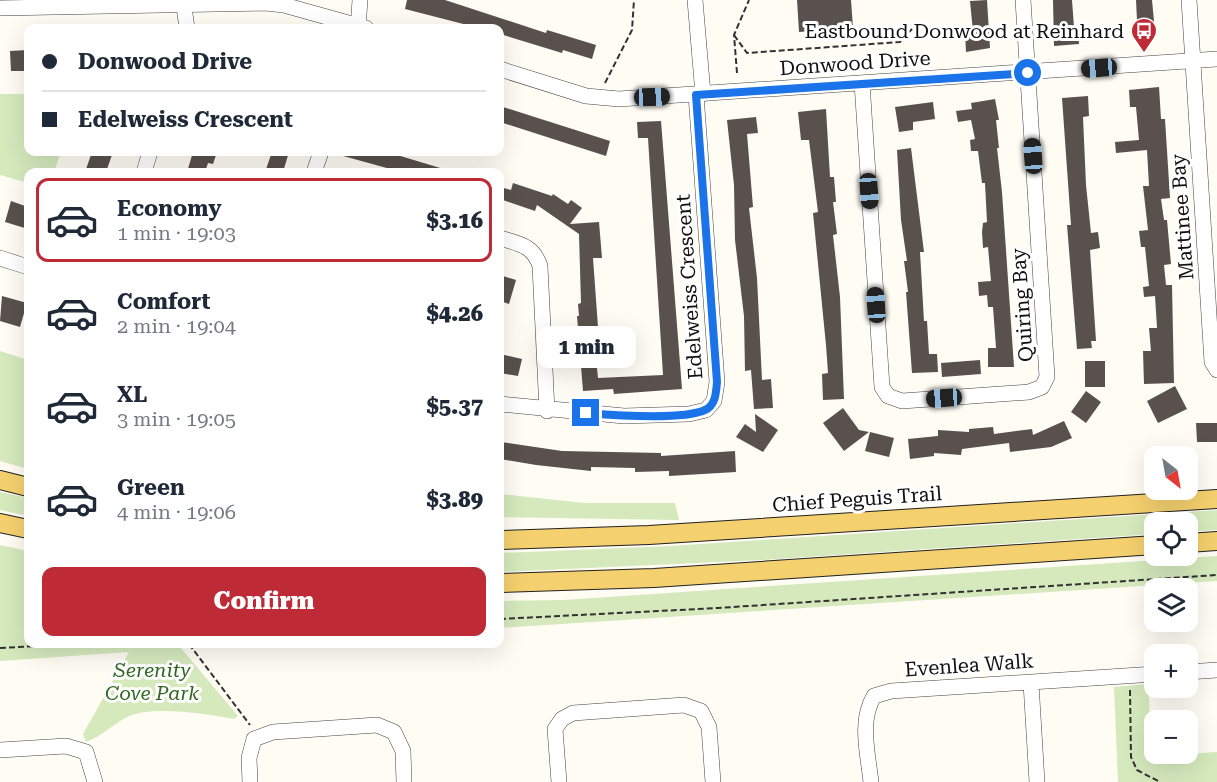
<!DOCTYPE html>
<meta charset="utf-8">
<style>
body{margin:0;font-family:"Roboto Serif",serif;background:#f6f6f7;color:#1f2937;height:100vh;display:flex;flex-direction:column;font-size:22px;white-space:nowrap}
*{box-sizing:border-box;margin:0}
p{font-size:20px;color:#747a83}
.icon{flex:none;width:33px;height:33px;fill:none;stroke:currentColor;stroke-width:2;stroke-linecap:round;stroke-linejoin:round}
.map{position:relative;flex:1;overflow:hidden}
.drawer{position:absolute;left:24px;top:168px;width:480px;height:480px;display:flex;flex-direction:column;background:#fff;border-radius:12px;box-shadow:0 6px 24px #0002}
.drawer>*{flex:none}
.top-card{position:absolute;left:24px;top:24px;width:480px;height:132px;border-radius:12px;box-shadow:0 6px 24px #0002;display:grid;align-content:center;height:132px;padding:0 18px;background:#fff}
.needle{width:39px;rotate:149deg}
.fabs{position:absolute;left:1144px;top:446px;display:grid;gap:12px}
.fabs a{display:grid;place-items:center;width:54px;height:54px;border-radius:12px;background:#fff;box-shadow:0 6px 24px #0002;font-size:30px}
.end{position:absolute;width:27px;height:27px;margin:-14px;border:8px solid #1a73e8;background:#fff;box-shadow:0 0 0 3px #fff}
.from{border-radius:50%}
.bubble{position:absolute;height:42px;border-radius:12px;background:#fff;box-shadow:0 6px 24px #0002;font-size:20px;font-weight:800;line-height:42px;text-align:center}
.car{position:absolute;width:18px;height:36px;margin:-18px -9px;border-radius:8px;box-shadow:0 0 4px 2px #0007;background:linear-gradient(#222 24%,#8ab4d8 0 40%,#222 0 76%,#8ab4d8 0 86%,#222 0)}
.top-card b{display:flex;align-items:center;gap:21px;height:57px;font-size:22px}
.top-card b+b{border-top:2px solid #e0e1e3}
.top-card i{width:15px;height:15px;background:#1f2937}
ul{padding:10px 0 0;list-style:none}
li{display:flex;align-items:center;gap:18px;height:84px;margin:0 12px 9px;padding:0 6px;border:3px solid transparent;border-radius:12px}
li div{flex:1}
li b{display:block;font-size:22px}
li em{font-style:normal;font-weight:800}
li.selected{border-color:#be2b36}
li>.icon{width:54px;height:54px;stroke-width:1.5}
.action{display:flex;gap:12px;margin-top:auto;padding:12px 18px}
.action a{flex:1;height:69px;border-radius:12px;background:#be2b36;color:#fff;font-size:24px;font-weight:800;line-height:69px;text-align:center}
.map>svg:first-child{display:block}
</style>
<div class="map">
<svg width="1217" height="782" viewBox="0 0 1217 782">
<rect width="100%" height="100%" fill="#fffcf4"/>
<path fill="#d5e9bd" d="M0,94H28V152H61L54,172H28V183L0,175Z
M0,351L28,360V469L0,461Z
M0,492L28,498V516L0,510Z
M500,494L584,503H675L679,520L500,517Z
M1217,510V530L1188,532V522H1155V534L762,560L500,572V553L671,546Z
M0,545L28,551V644H254L181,648L238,716L234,719C208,714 151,705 127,717C113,724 101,737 86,742L83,734L129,652L0,661Z
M1217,556V581L500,628V601L563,600Z
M1148,684L1152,756L1217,752V782H1118L1114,687Z"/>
<path fill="#59514d" d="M407,0H445L546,33L547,30L596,45L592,59L563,50L562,53L500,34V28H479L405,9Z
M797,0H851L853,28L799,32Z
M987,0L990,48L966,52L965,32H973L970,1Z
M1053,0H1072L1074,27H1078L1079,44L1054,46Z
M1136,0H1152L1155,32L1151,33L1152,40L1138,41Z
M28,50V71H11L10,51Z
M1159,87L1161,119H1165L1170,198L1161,199L1164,220H1167L1171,264L1164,265L1166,285H1172L1174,383L1144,384L1143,351H1151L1149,328H1157L1155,296L1144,297L1143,287L1149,286L1145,247H1141L1139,231L1148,230L1143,186H1149L1147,150L1116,153L1115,142L1139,140L1136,107H1130L1129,90Z
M1088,96L1089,116L1083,117L1086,185L1091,233L1098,232L1100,248L1090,250L1096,341H1091L1092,348L1077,349L1067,225H1071L1062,98Z
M995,99L999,120H996L999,148H997L1002,192L1014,367H988V348H996L993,307H988L987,295L979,296L978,282L991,281L988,247L983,248L982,232L983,223L987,222L985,183H982L978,151H971L970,140L975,139L971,120L958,122L956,111L972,109L971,103Z
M933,102L935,119L913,122V130L899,132L895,107Z
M500,106L610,141L606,156L500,122Z
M826,109L830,177H834L836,202H833L837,234L833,235L840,297L844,399L823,400L822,374L828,373L826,345L813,213L818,212L809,140H801L798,112Z
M756,117L758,133L747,134L753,207L749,208L757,278L762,380L771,379L773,408L754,409L751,370L745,371L744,316L735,240L734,185L727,120Z
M661,121L682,389L614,394L613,389L583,391L577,316H579L578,304L581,303L579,234L537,205L535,211L500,199V187L511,190L513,183L552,196L553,194L568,204L571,200L582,208L570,224L599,222L602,258H593L598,327H593L598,378L663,375L648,138H638L637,122Z
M911,148L924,252H920L924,321H927L929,354H937L938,372L912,373L906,292H908L904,261H907L901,220L897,150Z
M92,152H113L106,172H85Z
M193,152H217L213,164L208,163L205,172H187Z
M272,152H289L283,172H265Z
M337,152H387L447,170V172H394V170L336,154Z
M11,201L28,207V229L5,222Z
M500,275L516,280L509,304L500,301Z
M2,296L27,303L20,327L0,321Z
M500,354L522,359L518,376L500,373Z
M980,360L981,374L942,377L941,363Z
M1085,361H1105V387H1085Z
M1175,386L1187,409L1158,423L1147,401Z
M1086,391L1101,402L1086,423L1071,412Z
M843,408L859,430L869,432L844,451L823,423Z
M755,414L778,430L763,452L736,437L745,424L756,432Z
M1064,421L1072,438L1051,447L1010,452L1009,443L962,449L961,455L934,453V456L910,459L908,439L938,436V430L969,432V429L993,427L994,434L1032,429L1033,435Z
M1196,423H1217V442H1197Z
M870,432L894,438L889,457L865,451Z
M501,442L562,451L661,453V456L735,451L736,472L669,476V471L635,472V468L591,467V471L536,465L500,459Z"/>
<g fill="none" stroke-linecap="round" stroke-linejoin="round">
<defs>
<path id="minor" d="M183,0L187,28
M695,0L703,94
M1189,0L1212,362L1217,370
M0,8L266,3L284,5L366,28
M358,28L360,0
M500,69L586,96L619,99L1217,59
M862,83L882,387L888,396L902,401L1029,392L1042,387L1047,377L1023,0
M144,172L150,152
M314,172L321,152
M500,238C519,244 533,245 540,266L547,411
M0,258L28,267
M500,404L624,416L689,414L706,410L714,401L717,382L696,95
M1188,672L1217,670
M1031,683L1037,782
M0,750L66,746L86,752L95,782
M250,782L249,758L254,739L273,732L377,725L394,732L403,751L404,782
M559,782L555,729L562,719L573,713L684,705L701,711L709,727L713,782
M871,782C868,754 859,721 874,696L891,691L1155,674"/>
<path id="major" d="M0,480L28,487
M0,523L28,529
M500,540L649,535L1217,499
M1188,543L1217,541
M500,583L654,578L1155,545"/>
</defs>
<use href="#minor" stroke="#434343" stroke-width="16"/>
<use href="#major" stroke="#212121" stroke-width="20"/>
<path stroke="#323232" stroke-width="2" stroke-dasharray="6 3" stroke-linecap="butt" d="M734,35L747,53L900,42L912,29
M737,73L734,35L749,0
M605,83L632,30L634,0
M500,619L718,608L1217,575
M189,644L250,725
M0,648L71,644
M1130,690L1131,757L1137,770L1160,782"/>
<use href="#minor" stroke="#fff" stroke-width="15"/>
<use href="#major" stroke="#f5d06e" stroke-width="18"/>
</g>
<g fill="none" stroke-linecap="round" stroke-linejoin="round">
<path stroke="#1a73e8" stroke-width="8" d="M586,413C611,415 683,420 705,410C716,405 716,392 717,382L696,95L1028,73"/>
</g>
<defs>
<symbol id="bus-pin" viewBox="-11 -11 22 30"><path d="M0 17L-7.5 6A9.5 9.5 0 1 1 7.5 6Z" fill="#be2b36" stroke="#fff"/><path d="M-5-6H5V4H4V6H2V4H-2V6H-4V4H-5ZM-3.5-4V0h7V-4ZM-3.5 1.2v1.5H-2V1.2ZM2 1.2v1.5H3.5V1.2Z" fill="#fff"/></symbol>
</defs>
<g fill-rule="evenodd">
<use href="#bus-pin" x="1129" y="16" width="30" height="40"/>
</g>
<g text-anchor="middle" stroke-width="6" stroke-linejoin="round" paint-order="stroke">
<g font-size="20" fill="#101010" stroke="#fff" text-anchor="end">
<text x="1124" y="38">Eastbound Donwood at Reinhard</text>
</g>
<g font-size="20" fill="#101010" stroke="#fff">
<text transform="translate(855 63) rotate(-4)" y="7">Donwood Drive</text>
<text transform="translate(1182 217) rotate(-94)" y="7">Mattinee Bay</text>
<text transform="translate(689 287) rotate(-94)" y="7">Edelweiss Crescent</text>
<text transform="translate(1022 305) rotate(-94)" y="7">Quiring Bay</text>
<text transform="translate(857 499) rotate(-4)" y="7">Chief Peguis Trail</text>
<text transform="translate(969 665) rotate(-4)" y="7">Evenlea Walk</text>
</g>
<g font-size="20" font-style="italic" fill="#326821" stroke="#fff">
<text x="152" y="677">Serenity<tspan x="152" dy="23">Cove Park</tspan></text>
</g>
</g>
</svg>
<div class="fabs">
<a><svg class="needle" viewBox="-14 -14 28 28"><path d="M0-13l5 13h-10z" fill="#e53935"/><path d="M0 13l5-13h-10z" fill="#747a83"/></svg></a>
<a><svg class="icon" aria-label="locate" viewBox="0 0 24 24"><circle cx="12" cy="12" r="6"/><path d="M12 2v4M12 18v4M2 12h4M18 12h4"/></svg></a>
<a><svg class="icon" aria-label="layers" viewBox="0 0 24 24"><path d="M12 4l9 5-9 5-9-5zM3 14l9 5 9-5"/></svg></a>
<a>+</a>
<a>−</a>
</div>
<i class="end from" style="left:1028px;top:73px"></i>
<i class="end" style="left:586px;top:413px"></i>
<div class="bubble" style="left:537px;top:326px;width:99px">1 min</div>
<i class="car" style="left:1099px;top:68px;rotate:266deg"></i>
<i class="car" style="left:652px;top:97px;rotate:88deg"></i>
<i class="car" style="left:1033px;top:156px;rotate:356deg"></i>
<i class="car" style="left:869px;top:191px;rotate:176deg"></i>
<i class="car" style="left:876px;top:305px;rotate:356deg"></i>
<i class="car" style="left:944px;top:398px;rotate:266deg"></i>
<div class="top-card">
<b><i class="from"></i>Donwood Drive</b>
<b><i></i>Edelweiss Crescent</b>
</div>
<section class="drawer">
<ul>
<li class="selected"><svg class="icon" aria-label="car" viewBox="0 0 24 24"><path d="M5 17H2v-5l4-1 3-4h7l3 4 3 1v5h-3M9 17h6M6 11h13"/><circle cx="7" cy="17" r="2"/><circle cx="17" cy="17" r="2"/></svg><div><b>Economy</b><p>1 min · 19:03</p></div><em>$3.16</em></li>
<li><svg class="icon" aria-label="car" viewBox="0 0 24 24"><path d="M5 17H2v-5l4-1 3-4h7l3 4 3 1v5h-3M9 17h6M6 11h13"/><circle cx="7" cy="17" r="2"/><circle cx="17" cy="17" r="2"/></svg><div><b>Comfort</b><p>2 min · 19:04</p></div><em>$4.26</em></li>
<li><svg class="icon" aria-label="car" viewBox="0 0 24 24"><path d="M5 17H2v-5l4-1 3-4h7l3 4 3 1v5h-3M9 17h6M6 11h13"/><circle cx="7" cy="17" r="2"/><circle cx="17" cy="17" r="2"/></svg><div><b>XL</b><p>3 min · 19:05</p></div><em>$5.37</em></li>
<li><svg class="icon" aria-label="car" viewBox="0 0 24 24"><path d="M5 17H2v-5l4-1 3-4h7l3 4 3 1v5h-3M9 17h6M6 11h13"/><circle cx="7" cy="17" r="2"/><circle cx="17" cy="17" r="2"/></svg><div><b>Green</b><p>4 min · 19:06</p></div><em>$3.89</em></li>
</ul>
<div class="action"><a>Confirm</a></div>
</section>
</div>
